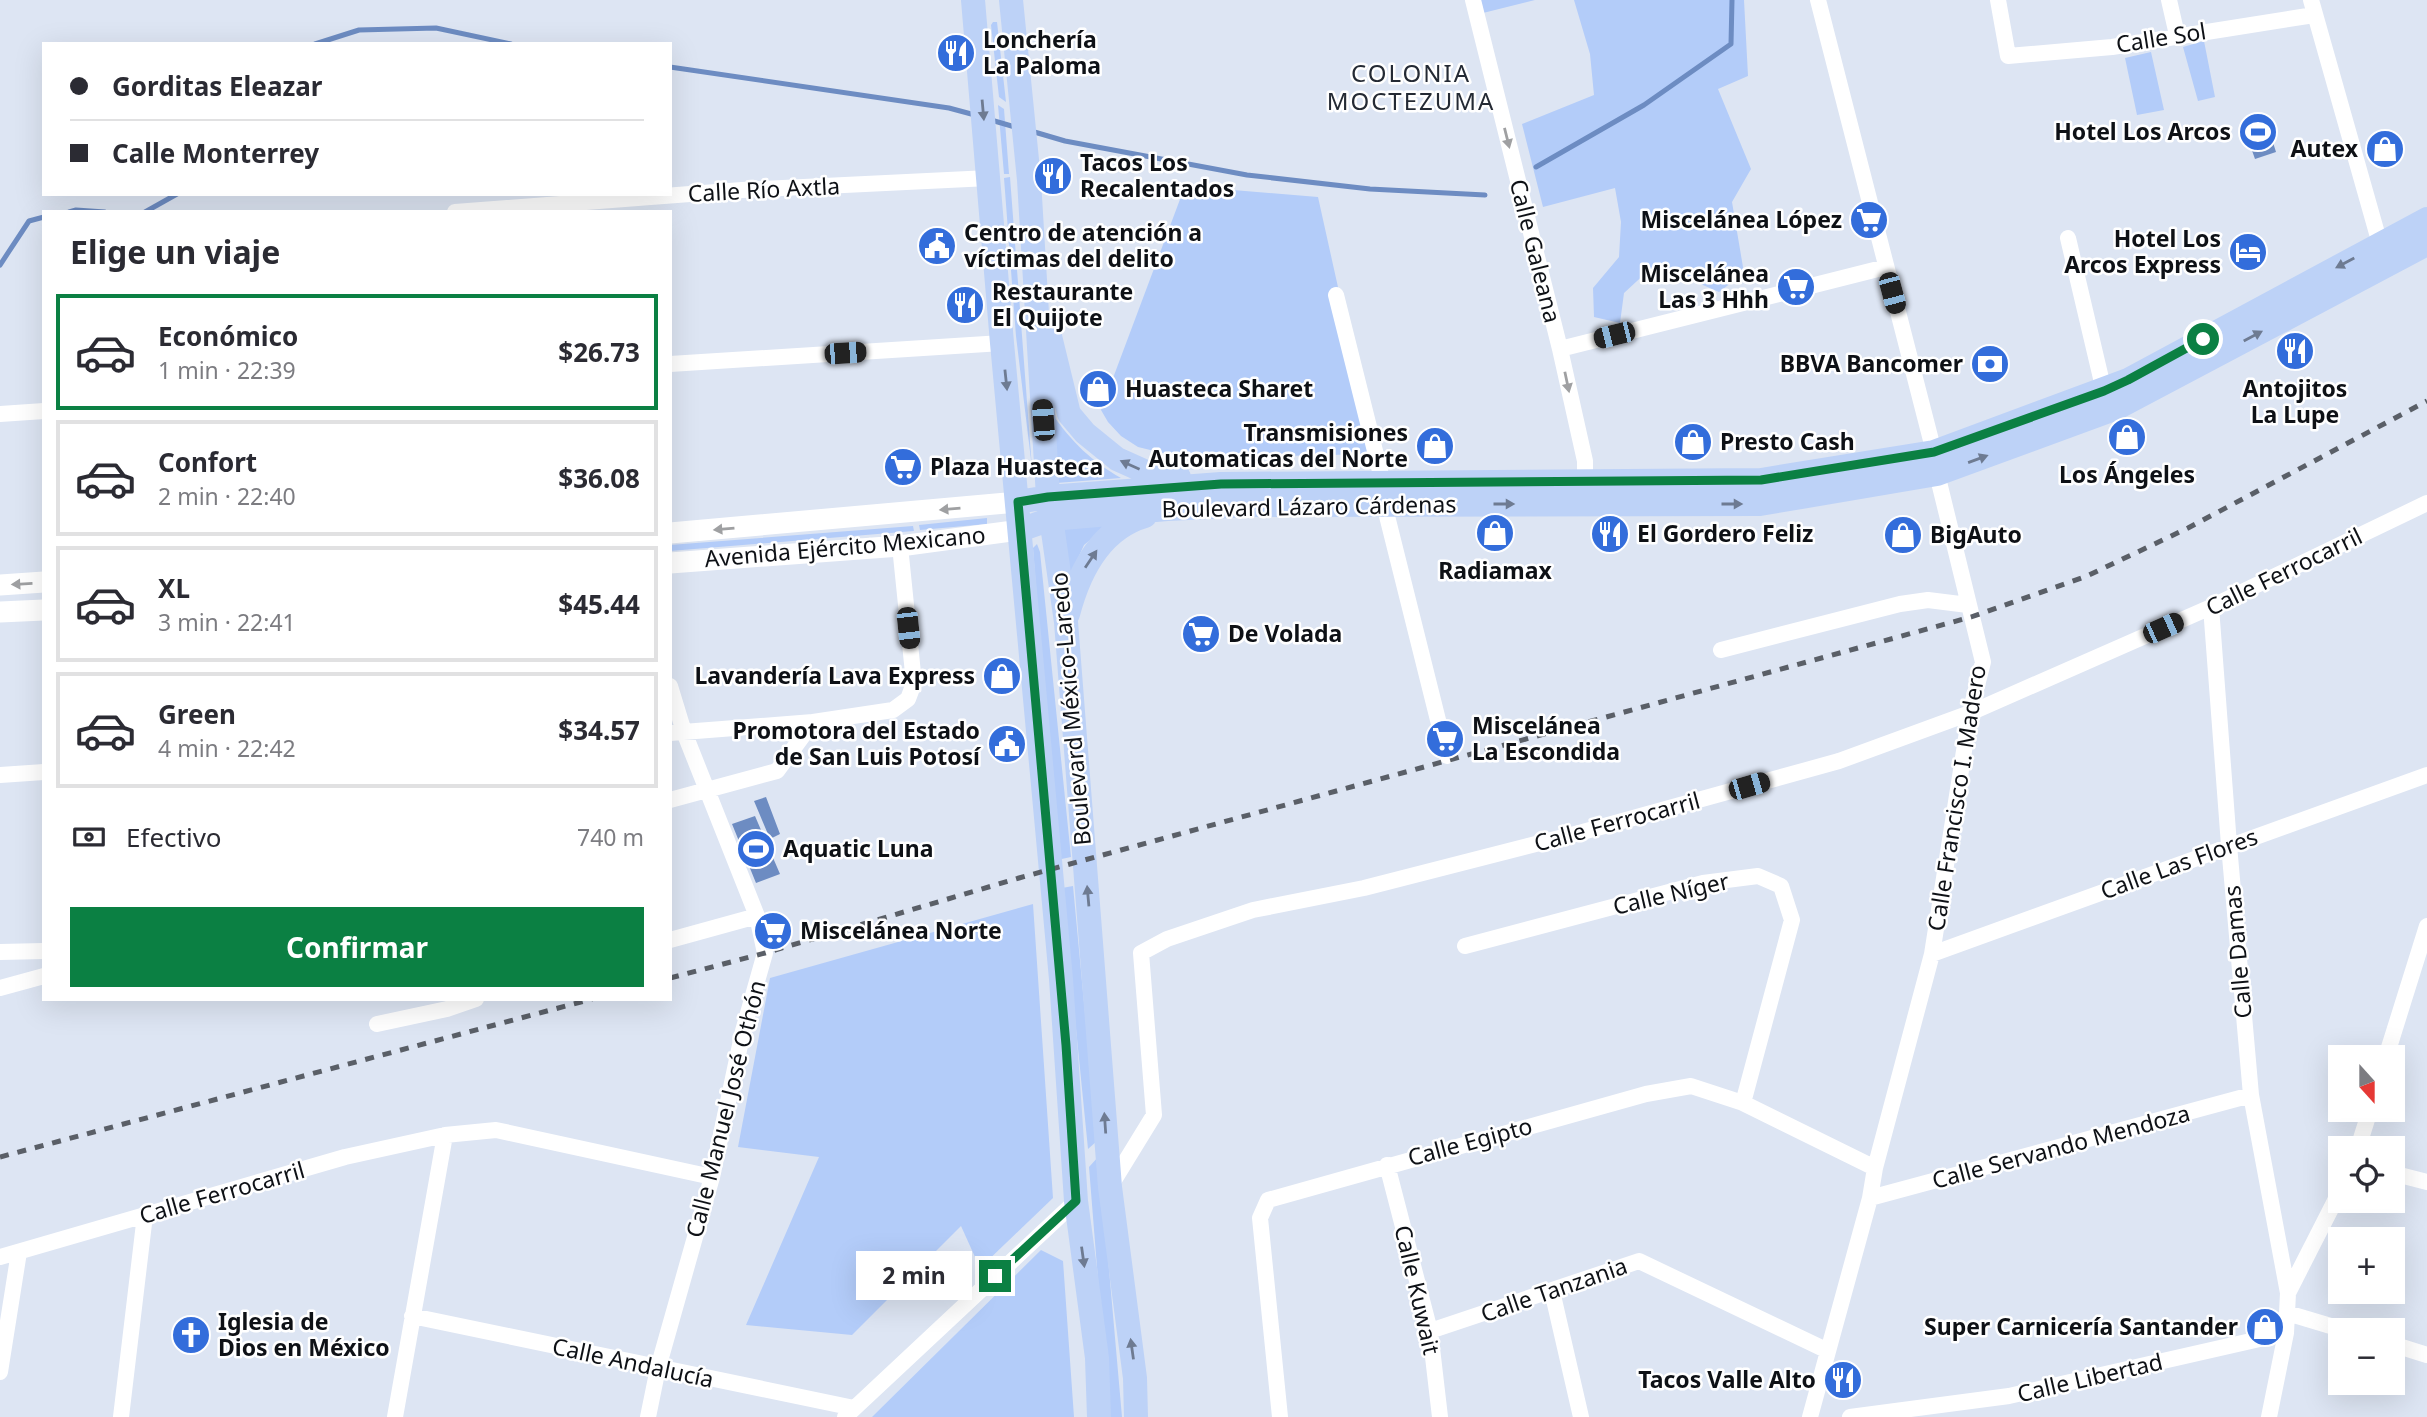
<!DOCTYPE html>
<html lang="es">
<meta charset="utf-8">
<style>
body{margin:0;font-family:"Noto Sans",sans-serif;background:#f2f2f3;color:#2b2b33;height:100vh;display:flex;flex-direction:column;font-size:26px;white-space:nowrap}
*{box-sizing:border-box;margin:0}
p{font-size:23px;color:#7c7c81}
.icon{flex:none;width:38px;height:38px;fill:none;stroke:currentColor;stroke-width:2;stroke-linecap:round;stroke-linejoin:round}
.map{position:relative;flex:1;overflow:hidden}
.drawer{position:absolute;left:42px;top:210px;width:630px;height:791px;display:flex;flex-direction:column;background:#fff;border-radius:0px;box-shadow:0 7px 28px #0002}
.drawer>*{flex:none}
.hud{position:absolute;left:42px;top:42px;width:630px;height:154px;border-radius:0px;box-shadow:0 7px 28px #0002;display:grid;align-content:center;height:154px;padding:0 28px;background:#fff}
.needle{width:46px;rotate:159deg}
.controls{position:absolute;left:2328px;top:1045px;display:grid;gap:14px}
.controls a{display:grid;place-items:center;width:77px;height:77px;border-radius:0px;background:#fff;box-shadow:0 7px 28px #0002;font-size:35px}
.end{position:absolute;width:32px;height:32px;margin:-16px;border:9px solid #0b8043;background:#fff;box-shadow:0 0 0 4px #fff}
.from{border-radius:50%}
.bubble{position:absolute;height:49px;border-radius:0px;background:#fff;box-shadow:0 7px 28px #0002;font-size:23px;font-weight:700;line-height:49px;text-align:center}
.car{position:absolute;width:21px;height:42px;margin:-21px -10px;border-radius:9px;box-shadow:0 0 5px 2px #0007;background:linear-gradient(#222 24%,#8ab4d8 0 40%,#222 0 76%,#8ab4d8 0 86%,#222 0)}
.hud b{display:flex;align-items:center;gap:24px;height:66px;font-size:26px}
.hud b+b{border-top:2px solid #e1e1e2}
.hud i{width:18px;height:18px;background:#2b2b33}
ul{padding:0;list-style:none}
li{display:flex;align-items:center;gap:21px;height:116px;margin:0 14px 10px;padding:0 14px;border:4px solid #e1e1e2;border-radius:0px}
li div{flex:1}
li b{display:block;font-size:26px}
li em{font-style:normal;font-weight:700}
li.selected{border-color:#0b8043}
li>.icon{width:63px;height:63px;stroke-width:1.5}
h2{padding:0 28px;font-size:32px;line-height:84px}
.pay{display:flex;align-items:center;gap:18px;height:77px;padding:0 28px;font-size:26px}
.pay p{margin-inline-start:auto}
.cta{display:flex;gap:14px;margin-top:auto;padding:14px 28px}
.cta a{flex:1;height:80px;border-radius:0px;background:#0b8043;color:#fff;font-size:28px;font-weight:700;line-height:80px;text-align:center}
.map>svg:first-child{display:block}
</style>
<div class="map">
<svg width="2427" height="1417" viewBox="0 0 2427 1417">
<rect width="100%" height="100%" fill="#dde5f3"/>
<path fill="#b3ccf9" d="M1479,0H1535L1483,13Z
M1574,0H1744L1748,76L1718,89L1751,169L1732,202L1744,273L1719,292L1682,276L1649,270L1624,293L1620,323L1594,317L1593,288L1619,257L1621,222L1615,188L1543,207L1522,124L1594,95L1590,54Z
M993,22H997L1006,102L999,97L991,25Z
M2204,41L2215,97L2198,101L2183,47Z
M2151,52L2164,110L2137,115L2125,58Z
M998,105L1004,109L1009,174H1004Z
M1010,177L1032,468L1016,336L1004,178Z
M1185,186L1318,197L1375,454L1183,458L1138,447L1121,436L1108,422L1101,410Z
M1052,414C1073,443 1090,460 1121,478L1056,483Z
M987,518V524L920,530L919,525Z
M1112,522L1084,545L1069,578L1064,528Z
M913,526L914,531L670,551V545Z
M1037,544L1040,552L1071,857L1057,860L1033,548Z
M1073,886L1097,1141L1088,1149L1062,888Z
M1033,904L1053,1198L980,1268L961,1226L852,1335L746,1325L819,1157L738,1147L770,978Z
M1099,1156L1122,1417H1109L1089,1167Z
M1041,1250L1063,1261L1074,1417H872Z"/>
<path fill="#6d8cc2" d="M2265,117L2276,152L2255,159L2243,125Z
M766,797L780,834L770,839L754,801Z
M755,816L780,874L756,883L732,824Z"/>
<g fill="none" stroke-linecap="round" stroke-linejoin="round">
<path stroke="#6d8cc2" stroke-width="5" d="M315,44L359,30L436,28L511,44
M670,67L949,108L975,115
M991,120L1015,127
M1031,131L1065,141L1247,175L1370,189L1485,195
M1536,167L1644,105L1731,44L1732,0
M69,212L76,210L105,212
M145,212L177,194
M0,265L29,221L44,217"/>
<path stroke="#fff" stroke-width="16" d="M1473,0L1560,349L1585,461V488
M1998,0L2008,56L2112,47L2314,15
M2169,0L2177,35
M2311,0L2380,244
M455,212L742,190L989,178
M2068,238L2104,391
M1336,295L1383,483
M1560,349L1886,267
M670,364L1002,343
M0,414L44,411
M1384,504L1447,756
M2211,607L2229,845L2251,1095L2288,1293
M1721,650L1900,604L1928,600L1968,605
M670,733L813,722L893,710L908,699L914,683L900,546
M0,775L44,772
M670,800L777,771L813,722
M670,940L757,916
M1465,946L1703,883L1758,876L1781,886L1792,920L1743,1103
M0,952L44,951
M1932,954L2427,775
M0,988L44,976
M377,1024L447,1009L476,999
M2386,1057L2427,926
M2358,1148L2370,1110
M1387,1165L1430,1331L1440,1417
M2392,1173L2427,1182
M1111,1185L1154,1115L1141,953L1167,939L1253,910L1364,888L1579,833L1839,761L1970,713L2211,607L2427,503
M1870,1198L2251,1095
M0,1257L345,1157L445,1135L496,1130L712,1177
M1552,1291L1581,1417
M2287,1313L2344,1330
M412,1316L854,1408
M1430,1331L1639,1261L1828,1351
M2392,1344L2427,1355
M0,1372L19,1252
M121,1417L145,1215
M395,1417L445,1135
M648,1417L658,1368L712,1177L743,1031L765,953L757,916L684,732L670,686
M845,1417L1076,1201
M1280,1417L1260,1218L1268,1200L1646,1094L1691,1086L1743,1103L1875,1168
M1810,1417L1870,1198L1875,1168L1932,954L1970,713L1983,662L1937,474L1934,452L1818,0
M1850,1417L2009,1396L2286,1333
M2269,1417L2286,1333L2288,1293L2340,1191"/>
<path stroke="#fff" stroke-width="21" d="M670,533L1018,502
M670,563L900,546L1020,530
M0,585L44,582
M0,612L44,610"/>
<path stroke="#bdd2f7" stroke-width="24" d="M973,0L1002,343L1061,979L1076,1201L1097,1358L1099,1417
M1011,0L1029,180L1048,497L1066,622L1110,1187L1135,1378L1136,1417
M1049,332L1069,414L1085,433L1117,459L1146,472L1179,477
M1018,502L1048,497L1221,484L1761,480L1934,452L2128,380L2427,219
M1020,530L1051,519L1167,509L1253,505L1760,504L1937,474L2117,408L2427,244
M1068,614C1079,572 1100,529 1145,516"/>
<path stroke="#5a5f67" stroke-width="5" stroke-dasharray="9 9" stroke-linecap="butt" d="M670,978L765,953L1019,878L1971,617L2087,576L2188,528L2427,401
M0,1157L592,999"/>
</g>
<defs><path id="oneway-solid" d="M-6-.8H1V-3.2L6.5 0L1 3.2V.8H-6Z" transform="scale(1.75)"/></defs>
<g fill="#6e7b92">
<use href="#oneway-solid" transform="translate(983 110) rotate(85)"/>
<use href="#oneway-solid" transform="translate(2345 263) rotate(152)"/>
<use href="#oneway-solid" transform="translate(2253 336) rotate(-28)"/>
<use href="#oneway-solid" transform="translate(1006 380) rotate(84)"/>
<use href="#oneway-solid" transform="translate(1978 459) rotate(-20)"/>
<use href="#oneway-solid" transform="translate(1130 465) rotate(-156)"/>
<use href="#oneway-solid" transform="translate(1504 504)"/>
<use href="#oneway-solid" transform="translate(1732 504)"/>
<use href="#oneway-solid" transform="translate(1091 559) rotate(-56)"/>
<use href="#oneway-solid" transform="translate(1088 896) rotate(-95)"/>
<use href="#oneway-solid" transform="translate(1105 1123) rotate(-94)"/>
<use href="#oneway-solid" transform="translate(1083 1257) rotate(82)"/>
<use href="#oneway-solid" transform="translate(1132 1349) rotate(-98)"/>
</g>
<g fill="#9fa0a2">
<use href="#oneway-solid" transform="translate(1507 138) rotate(76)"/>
<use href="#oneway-solid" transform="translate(1567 382) rotate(78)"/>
<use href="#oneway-solid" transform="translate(950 509) rotate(175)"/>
<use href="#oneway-solid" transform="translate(724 529) rotate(175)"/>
<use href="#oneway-solid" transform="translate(22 584) rotate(177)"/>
</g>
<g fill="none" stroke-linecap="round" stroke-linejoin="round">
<path stroke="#0b8043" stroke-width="9" d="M995,1276L1076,1201L1066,1045L1018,502L1048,497L1221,484L1761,480L1934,452L2104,391L2128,380L2203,339"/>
</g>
<defs>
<symbol id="restaurant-disc" viewBox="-11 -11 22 22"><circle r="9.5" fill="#336ddb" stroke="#fff"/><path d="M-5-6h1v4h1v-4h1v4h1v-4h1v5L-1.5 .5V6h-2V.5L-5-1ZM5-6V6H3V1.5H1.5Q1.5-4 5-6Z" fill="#fff"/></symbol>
<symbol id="stadium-disc" viewBox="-11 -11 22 22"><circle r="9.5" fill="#336ddb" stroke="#fff"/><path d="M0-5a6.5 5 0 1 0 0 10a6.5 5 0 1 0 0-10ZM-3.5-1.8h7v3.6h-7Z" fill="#fff"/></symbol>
<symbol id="shop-disc" viewBox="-11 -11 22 22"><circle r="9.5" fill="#336ddb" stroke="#fff"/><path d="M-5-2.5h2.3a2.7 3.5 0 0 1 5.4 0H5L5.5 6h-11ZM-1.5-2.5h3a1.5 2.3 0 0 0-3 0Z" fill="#fff"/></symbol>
<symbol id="supermarket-disc" viewBox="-11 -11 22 22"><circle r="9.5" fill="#336ddb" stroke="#fff"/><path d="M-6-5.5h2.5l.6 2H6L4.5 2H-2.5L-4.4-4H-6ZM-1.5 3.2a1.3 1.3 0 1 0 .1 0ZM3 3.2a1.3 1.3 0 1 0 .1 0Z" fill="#fff"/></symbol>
<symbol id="civic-disc" viewBox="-11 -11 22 22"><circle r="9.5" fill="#336ddb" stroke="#fff"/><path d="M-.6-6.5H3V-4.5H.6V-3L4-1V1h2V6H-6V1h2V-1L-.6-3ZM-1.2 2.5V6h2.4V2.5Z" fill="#fff"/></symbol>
<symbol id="hotel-disc" viewBox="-11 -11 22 22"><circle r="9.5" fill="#336ddb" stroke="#fff"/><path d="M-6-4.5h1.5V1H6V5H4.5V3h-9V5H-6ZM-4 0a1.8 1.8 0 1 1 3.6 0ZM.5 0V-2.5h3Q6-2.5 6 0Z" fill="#fff"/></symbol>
<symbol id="bank-disc" viewBox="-11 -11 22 22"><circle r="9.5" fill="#336ddb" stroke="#fff"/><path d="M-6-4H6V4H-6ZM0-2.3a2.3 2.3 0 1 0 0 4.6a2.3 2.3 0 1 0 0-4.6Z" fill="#fff"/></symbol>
<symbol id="church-disc" viewBox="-11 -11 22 22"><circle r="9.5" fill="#336ddb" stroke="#fff"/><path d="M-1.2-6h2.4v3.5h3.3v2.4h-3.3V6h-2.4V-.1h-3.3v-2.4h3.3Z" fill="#fff"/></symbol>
</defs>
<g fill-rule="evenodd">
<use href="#restaurant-disc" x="934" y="31" width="44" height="44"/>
<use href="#stadium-disc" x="2236" y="110" width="44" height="44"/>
<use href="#shop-disc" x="2363" y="127" width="44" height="44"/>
<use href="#restaurant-disc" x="1031" y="154" width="44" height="44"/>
<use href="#supermarket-disc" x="1847" y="198" width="44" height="44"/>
<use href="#civic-disc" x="915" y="224" width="44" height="44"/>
<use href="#hotel-disc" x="2226" y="230" width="44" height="44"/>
<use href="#supermarket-disc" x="1774" y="265" width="44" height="44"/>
<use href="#restaurant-disc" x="943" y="283" width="44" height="44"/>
<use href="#restaurant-disc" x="2273" y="329" width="44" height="44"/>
<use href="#bank-disc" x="1968" y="342" width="44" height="44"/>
<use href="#shop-disc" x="1076" y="367" width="44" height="44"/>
<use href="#shop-disc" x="2105" y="415" width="44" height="44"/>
<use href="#shop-disc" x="1671" y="420" width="44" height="44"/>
<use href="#shop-disc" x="1413" y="424" width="44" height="44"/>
<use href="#supermarket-disc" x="881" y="445" width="44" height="44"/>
<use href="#shop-disc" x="1473" y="511" width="44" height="44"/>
<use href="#restaurant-disc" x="1588" y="512" width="44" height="44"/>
<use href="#shop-disc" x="1881" y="513" width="44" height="44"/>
<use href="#supermarket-disc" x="1179" y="612" width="44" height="44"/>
<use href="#shop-disc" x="980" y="654" width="44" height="44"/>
<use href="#supermarket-disc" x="1423" y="717" width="44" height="44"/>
<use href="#civic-disc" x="985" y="722" width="44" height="44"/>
<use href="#stadium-disc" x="734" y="827" width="44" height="44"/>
<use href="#supermarket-disc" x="751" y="909" width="44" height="44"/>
<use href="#shop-disc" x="2243" y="1305" width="44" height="44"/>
<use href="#church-disc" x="169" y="1313" width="44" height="44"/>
<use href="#restaurant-disc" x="1821" y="1358" width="44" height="44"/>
</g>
<g text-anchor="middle" stroke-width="5" stroke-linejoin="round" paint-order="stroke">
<g font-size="23" fill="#0e1116" stroke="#fff">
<text transform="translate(2161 38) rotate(-9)" y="8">Calle Sol</text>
<text transform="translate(764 190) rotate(-3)" y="8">Calle Río Axtla</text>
<text transform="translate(1535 251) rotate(76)" y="8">Calle Galeana</text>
<text transform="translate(1309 507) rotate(-1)" y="8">Boulevard Lázaro Cárdenas</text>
<text transform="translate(845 547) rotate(-5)" y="8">Avenida Ejército Mexicano</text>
<text transform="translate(2284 572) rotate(-26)" y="8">Calle Ferrocarril</text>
<text transform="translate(1071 709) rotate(-95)" y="8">Boulevard México-Laredo</text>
<text transform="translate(1957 798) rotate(-81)" y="8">Calle Francisco I. Madero</text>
<text transform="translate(1617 822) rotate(-15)" y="8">Calle Ferrocarril</text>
<text transform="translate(2179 864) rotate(-20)" y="8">Calle Las Flores</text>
<text transform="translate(1671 894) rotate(-13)" y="8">Calle Níger</text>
<text transform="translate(2238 952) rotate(-95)" y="8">Calle Damas</text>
<text transform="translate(726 1109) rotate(-76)" y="8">Calle Manuel José Othón</text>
<text transform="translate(1470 1142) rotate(-15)" y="8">Calle Egipto</text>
<text transform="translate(2061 1147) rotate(-15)" y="8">Calle Servando Mendoza</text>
<text transform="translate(222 1193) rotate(-16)" y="8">Calle Ferrocarril</text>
<text transform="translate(1417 1290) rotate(77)" y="8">Calle Kuwait</text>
<text transform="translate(1554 1290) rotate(-19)" y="8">Calle Tanzania</text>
<text transform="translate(633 1363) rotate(12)" y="8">Calle Andalucía</text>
<text transform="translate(2090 1378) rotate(-13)" y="8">Calle Libertad</text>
</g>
<g font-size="23" font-weight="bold" fill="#0e1116" stroke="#fff" text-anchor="start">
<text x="983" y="48">Lonchería<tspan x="983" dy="26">La Paloma</tspan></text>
<text x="2231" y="140" text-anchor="end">Hotel Los Arcos</text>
<text x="2358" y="157" text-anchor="end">Autex</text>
<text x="1080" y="171">Tacos Los<tspan x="1080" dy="26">Recalentados</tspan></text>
<text x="1842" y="228" text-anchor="end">Miscelánea López</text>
<text x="964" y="241">Centro de atención a<tspan x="964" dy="26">víctimas del delito</tspan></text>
<text x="2221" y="247" text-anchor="end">Hotel Los<tspan x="2221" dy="26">Arcos Express</tspan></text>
<text x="1769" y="282" text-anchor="end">Miscelánea<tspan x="1769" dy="26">Las 3 Hhh</tspan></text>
<text x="992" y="300">Restaurante<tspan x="992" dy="26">El Quijote</tspan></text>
<text x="1963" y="372" text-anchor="end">BBVA Bancomer</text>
<text x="1125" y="397">Huasteca Sharet</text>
<text x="2295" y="397" text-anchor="middle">Antojitos<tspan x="2295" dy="26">La Lupe</tspan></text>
<text x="1408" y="441" text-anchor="end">Transmisiones<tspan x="1408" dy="26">Automaticas del Norte</tspan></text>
<text x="1720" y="450">Presto Cash</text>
<text x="930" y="475">Plaza Huasteca</text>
<text x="2127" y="483" text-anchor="middle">Los Ángeles</text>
<text x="1637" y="542">El Gordero Feliz</text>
<text x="1930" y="543">BigAuto</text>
<text x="1495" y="579" text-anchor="middle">Radiamax</text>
<text x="1228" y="642">De Volada</text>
<text x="975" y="684" text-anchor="end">Lavandería Lava Express</text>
<text x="1472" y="734">Miscelánea<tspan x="1472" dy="26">La Escondida</tspan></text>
<text x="980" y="739" text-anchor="end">Promotora del Estado<tspan x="980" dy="26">de San Luis Potosí</tspan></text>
<text x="783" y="857">Aquatic Luna</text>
<text x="800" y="939">Miscelánea Norte</text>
<text x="218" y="1330">Iglesia de<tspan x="218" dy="26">Dios en México</tspan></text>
<text x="2238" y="1335" text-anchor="end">Super Carnicería Santander</text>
<text x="1816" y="1388" text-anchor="end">Tacos Valle Alto</text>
</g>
<g font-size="24" letter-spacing="2" fill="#242a34" stroke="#fff">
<text x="1411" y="82">COLONIA<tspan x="1411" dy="28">MOCTEZUMA</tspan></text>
</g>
</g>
</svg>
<div class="controls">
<a><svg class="needle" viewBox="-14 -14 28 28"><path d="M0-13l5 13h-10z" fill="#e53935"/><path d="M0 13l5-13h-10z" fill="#7c7c81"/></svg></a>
<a><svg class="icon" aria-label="locate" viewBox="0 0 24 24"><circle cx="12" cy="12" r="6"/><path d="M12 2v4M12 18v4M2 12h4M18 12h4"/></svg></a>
<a>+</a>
<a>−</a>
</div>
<i class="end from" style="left:2203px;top:339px"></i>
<i class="end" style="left:995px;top:1276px"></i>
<div class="bubble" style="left:856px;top:1251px;width:116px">2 min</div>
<i class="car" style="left:1892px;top:293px;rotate:165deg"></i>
<i class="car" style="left:1614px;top:335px;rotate:256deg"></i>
<i class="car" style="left:845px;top:353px;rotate:86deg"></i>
<i class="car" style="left:1043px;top:420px;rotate:356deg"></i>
<i class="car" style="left:908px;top:628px;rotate:174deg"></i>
<i class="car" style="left:2163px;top:628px;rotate:66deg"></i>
<i class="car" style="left:1749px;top:786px;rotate:74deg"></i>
<div class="hud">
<b><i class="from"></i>Gorditas Eleazar</b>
<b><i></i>Calle Monterrey</b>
</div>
<section class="drawer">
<h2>Elige un viaje</h2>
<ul>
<li class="selected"><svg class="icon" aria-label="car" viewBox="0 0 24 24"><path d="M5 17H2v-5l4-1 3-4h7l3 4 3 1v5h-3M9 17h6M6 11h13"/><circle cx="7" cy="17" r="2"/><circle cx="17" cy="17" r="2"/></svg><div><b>Económico</b><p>1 min · 22:39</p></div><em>$26.73</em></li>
<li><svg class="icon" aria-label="car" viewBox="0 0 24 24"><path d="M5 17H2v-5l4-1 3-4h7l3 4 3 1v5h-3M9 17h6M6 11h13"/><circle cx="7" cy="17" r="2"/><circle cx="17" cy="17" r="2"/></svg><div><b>Confort</b><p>2 min · 22:40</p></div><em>$36.08</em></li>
<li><svg class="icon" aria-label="car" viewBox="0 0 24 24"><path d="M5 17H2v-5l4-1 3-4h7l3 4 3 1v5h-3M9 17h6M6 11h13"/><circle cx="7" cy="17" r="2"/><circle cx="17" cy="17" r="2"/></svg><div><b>XL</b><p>3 min · 22:41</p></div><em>$45.44</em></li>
<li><svg class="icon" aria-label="car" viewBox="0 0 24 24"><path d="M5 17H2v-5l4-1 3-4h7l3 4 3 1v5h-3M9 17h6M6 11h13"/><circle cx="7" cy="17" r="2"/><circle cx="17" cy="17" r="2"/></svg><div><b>Green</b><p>4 min · 22:42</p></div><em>$34.57</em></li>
</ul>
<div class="pay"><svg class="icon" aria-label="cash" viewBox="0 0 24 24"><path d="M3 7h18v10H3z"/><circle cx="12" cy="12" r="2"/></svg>Efectivo<p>740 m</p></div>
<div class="cta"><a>Confirmar</a></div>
</section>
</div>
